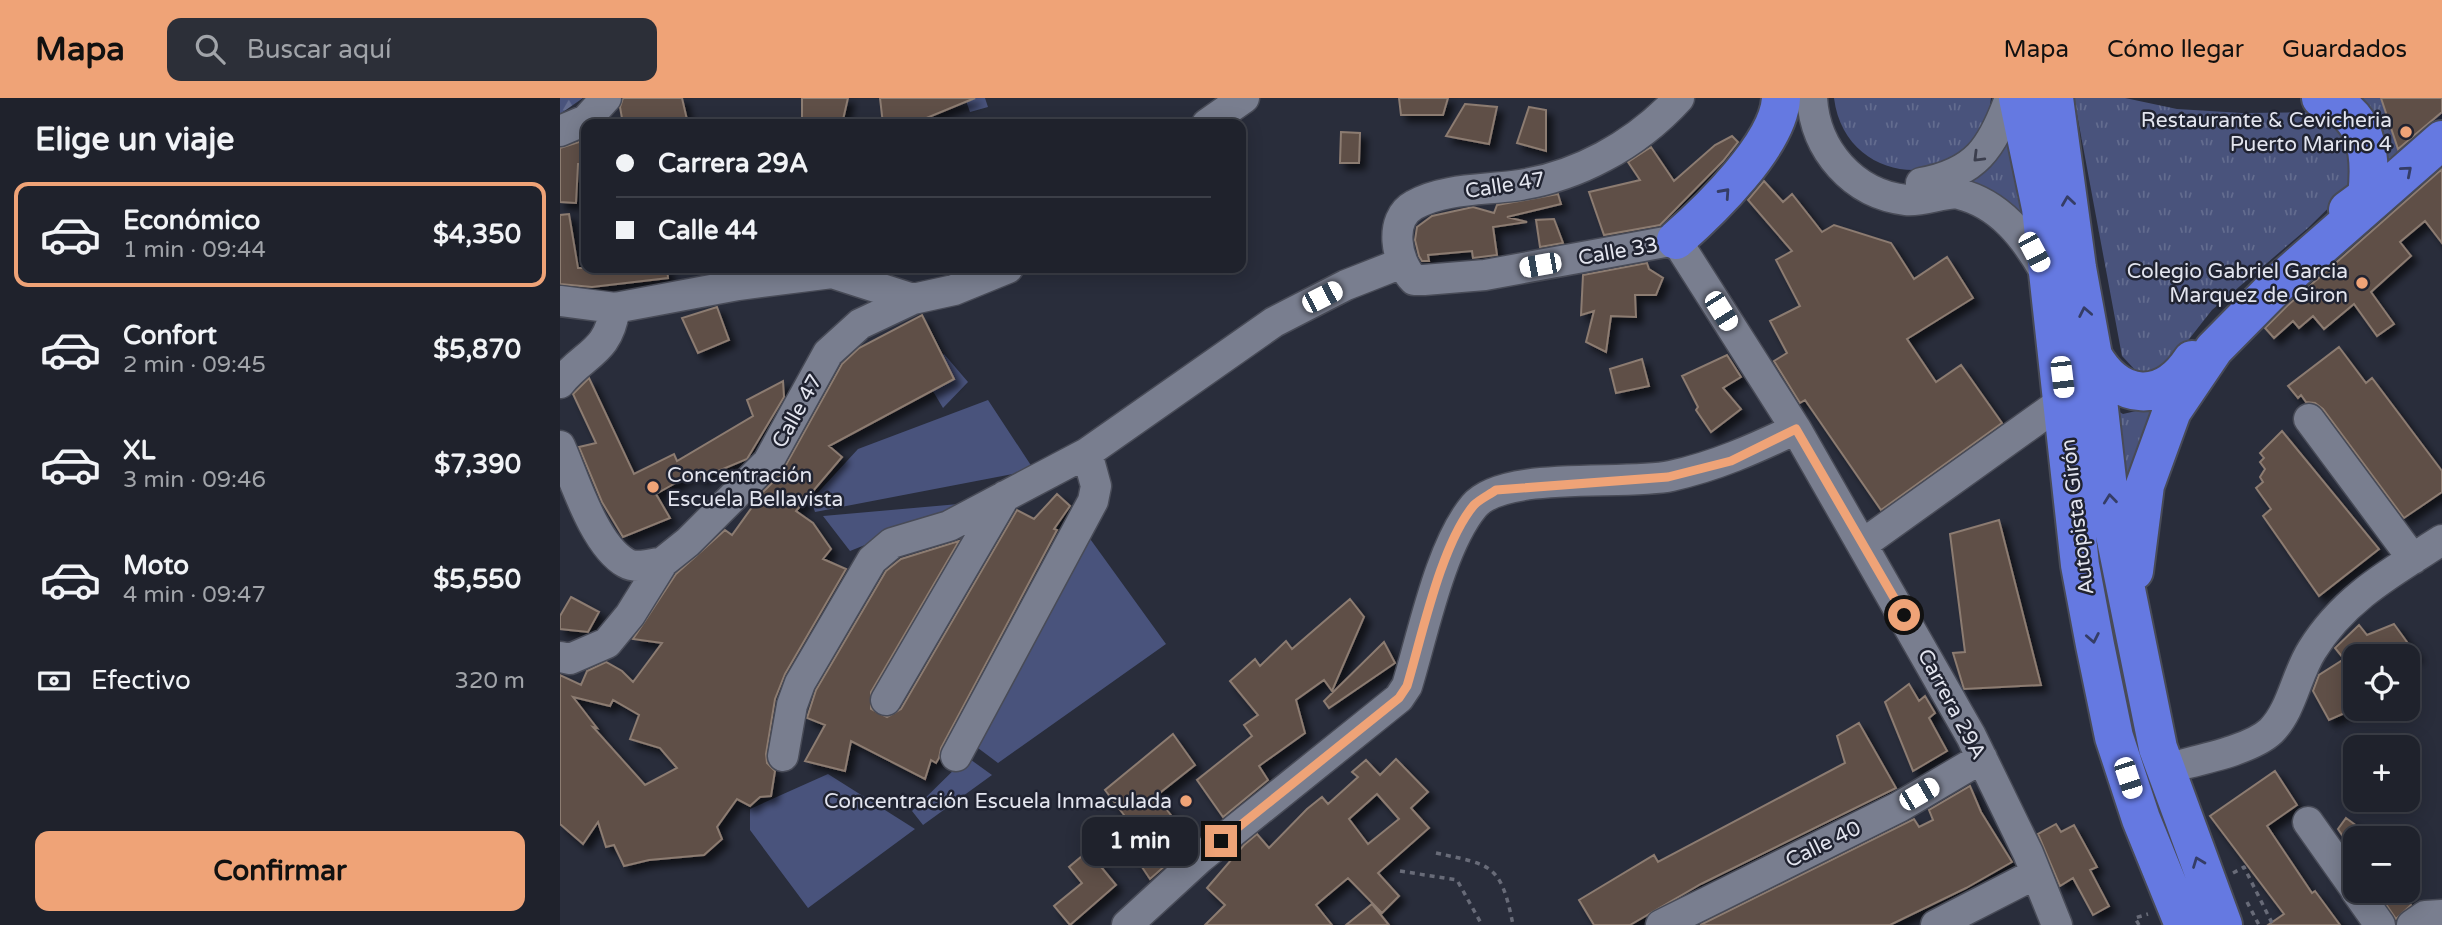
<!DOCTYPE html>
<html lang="es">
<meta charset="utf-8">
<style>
body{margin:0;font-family:"Varela Round",sans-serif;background:#2c2f38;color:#f1f3f6;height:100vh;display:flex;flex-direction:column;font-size:26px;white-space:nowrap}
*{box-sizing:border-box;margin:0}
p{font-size:23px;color:#a1a4a9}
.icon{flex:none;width:38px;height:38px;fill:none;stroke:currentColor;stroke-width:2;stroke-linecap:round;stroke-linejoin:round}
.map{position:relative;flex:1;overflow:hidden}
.panel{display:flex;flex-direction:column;background:#1f222c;width:560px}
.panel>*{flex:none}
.guide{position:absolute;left:21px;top:21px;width:665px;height:154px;border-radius:14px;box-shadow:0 4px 18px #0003,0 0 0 2px #3c3f48;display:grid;align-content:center;height:154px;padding:0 35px;background:#1f222c}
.controls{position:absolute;left:1783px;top:546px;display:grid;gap:14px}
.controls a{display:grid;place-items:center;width:77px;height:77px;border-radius:14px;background:#1f222c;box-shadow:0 4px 18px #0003,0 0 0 2px #3c3f48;font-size:35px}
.end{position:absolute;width:32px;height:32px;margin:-16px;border:9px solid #efa377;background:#111;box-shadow:0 0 0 4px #111}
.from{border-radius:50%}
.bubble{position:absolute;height:49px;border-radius:14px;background:#1f222c;box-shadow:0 4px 18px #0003,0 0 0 2px #3c3f48;font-size:23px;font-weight:800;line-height:49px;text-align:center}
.car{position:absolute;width:21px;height:42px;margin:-21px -10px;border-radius:9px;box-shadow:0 0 5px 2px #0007;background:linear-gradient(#fff 24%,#345 0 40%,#fff 0 76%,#345 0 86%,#fff 0)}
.guide b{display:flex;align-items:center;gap:24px;height:66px;font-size:26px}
.guide b+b{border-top:2px solid #3c3f48}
.guide i{width:18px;height:18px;background:#f1f3f6}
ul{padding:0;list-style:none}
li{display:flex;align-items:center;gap:21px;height:105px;margin:0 14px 10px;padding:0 21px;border:4px solid transparent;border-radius:14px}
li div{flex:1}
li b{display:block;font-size:26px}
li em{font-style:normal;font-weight:800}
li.on{border-color:#efa377}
li>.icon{width:63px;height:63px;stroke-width:1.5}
h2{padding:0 35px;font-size:32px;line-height:84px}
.pay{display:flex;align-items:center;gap:18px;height:77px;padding:0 35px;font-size:26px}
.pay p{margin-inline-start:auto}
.button{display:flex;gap:14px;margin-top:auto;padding:14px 35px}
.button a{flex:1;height:80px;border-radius:14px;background:#efa377;color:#111;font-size:28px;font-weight:800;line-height:80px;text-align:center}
header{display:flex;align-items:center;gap:42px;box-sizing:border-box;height:98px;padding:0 35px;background:#efa377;color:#111}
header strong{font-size:33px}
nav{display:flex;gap:38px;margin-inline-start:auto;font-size:24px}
.search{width:490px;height:63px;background:#2c2f38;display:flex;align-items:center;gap:18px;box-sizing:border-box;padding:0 24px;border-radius:14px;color:#a1a4a9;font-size:26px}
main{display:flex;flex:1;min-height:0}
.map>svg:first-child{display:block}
</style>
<header>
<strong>Mapa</strong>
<div class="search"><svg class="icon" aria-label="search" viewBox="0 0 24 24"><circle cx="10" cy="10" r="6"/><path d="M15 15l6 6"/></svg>Buscar aquí</div>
<nav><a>Mapa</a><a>Cómo llegar</a><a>Guardados</a></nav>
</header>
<main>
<section class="panel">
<h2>Elige un viaje</h2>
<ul>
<li class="on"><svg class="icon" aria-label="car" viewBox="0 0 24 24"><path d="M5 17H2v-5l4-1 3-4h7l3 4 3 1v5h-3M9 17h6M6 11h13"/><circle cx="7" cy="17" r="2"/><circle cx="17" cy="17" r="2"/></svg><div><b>Económico</b><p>1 min · 09:44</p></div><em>$4,350</em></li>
<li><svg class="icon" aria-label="car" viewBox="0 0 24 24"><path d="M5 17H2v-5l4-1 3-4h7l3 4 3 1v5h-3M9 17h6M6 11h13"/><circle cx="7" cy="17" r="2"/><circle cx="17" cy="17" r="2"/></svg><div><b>Confort</b><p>2 min · 09:45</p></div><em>$5,870</em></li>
<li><svg class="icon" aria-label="car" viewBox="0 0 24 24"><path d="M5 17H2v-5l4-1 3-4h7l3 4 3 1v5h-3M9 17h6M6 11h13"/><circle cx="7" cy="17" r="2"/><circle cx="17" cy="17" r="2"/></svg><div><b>XL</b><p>3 min · 09:46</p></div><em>$7,390</em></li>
<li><svg class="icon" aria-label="car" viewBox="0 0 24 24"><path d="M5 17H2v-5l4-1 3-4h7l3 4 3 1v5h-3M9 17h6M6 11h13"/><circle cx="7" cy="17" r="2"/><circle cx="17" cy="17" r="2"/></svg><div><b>Moto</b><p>4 min · 09:47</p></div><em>$5,550</em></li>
</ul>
<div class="pay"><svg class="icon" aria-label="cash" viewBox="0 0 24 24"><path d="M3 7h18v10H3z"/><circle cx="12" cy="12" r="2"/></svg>Efectivo<p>320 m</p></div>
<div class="button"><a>Confirmar</a></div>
</section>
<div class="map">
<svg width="1882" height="827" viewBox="0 0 1882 827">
<defs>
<pattern id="grass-tufts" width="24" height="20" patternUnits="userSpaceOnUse" patternTransform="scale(1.75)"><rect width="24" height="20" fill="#49537c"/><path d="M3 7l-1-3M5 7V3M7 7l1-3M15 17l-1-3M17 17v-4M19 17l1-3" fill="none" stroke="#636c8f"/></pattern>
<pattern id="forest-firs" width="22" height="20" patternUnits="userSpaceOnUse" patternTransform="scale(1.75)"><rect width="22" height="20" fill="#49537c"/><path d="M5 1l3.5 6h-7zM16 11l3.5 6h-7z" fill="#636c8f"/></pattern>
<filter id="shadow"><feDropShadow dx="6" dy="6" stdDeviation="3.5" flood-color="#0009"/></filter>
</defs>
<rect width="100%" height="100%" fill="#292d3b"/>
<path fill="url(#grass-tufts)" d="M1274,0H1431C1422,96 1286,96 1274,0Z
M1514,0H1565L1617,11L1682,15L1758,14L1797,38L1792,87L1748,130L1652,212L1604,273L1577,274L1562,258Z
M1798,0H1882V30L1825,81C1831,49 1826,19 1798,0Z
M1452,20L1469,132L1400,86Z
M1602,307L1567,400L1549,308L1563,316Z"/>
<path fill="url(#forest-firs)" d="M0,0H23L0,16Z"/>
<path fill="#49537c" d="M405,0H425L428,9L410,14Z
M384,256L408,284L383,310L359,270Z
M428,302L474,372L255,414L251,402L298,351Z
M410,405L290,453L263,418Z
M528,438L606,546L438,665L414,647Z
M407,659L432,677L363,727L352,713Z
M268,676L355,731L248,810L190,732V711Z"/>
<path fill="#5f4f46" stroke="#8c7b71" stroke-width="2" fill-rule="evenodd" filter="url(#shadow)" d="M63,0H122L128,26H63L60,9Z
M242,0H288L282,26L242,24Z
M320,0H415L352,26H323Z
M839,0H888L883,17H841Z
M1821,0H1882V14L1838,51Z
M905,6L937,9L929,46L886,38Z
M969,9L986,12V53L957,45Z
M781,34L800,35L799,65H780Z
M1172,38L1178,44L1163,63L1100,127L1044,137L1029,94L1080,82L1068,64L1091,49L1114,83L1155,47Z
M22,43L23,66H18L16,105L0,104V50Z
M1882,71V145L1865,123L1840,144L1851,158L1811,194L1834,226L1817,238L1794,206L1764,231L1753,218L1739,230L1733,223L1714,240L1705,230L1727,208Z
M1204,83L1223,104L1232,96L1262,134L1274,127L1331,145L1354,181L1387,159L1413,200L1347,241L1376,284L1401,267L1442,325L1321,412L1245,302L1240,305L1214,263L1227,255L1210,223L1240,208L1216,162L1232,153L1188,102Z
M998,96L1001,106L947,119L967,124L933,129L937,157L913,160L912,153L868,157L869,163H862L859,158L855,142L857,129L872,118L913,109L934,115L937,107Z
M9,116L18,170H107L108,180L32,189L0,186V117Z
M994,121L1003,145L980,149L976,122Z
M1087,165L1089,171L1103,180L1096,197H1075L1076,219L1051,218L1046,254L1026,244L1034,213L1021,217L1023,177Z
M157,209L169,242L138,255L122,220Z
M362,217L394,281L269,348L282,359L236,413L253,425L271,451L263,461L286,471L225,576L215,601L206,656L207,665L215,673L211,698L200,699L190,708L177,701L157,729L162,741L144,757L89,762L64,768L54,747L46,749L38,724L23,746L0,726V577L21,587L27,573L46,564L62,573L73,584L102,545L73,541L116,476L165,432L172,437L203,394L221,376L282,266L299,250ZM13,599L50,608L53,602L79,617L70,641L100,650L117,670L85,687L33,629L37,630Z
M1779,249L1806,285L1812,280L1882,373V394L1844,420L1763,311L1755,305L1746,304L1741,297L1738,300L1728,288Z
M1167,257L1181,279L1163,290L1181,311L1151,334L1136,312L1138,309L1122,278Z
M1082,261L1089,288L1056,295L1050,271Z
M29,280L74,376L114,356L117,363L193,318L187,302L223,283L224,299L187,361L139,381L135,374L96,396L110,420L63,439L42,404L19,349L36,345L13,296Z
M1722,333L1819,451L1759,498L1703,418L1711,411L1696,390L1703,384L1700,379L1705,371L1700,364L1704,360L1700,355Z
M497,396L510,408L494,431L497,432L381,650L379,660L376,665L371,662L365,681L291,643L285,673L245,663L265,627L247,620L256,592L326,473L341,461L399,443L311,594V611L327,619L341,611L457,412L474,421Z
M1439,422L1481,587L1404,591L1393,555L1405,554L1390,436Z
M11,499L39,514L28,534L0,531V518Z
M790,501L804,519L772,593L764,582L736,602L745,635L699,668L708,682L663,719L637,682L692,638L684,627L698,617L670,583L695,561L700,568L726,543L732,551Z
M1834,526L1857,558H1796V610L1769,622L1753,593L1759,577L1784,561L1775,550L1799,527L1807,537Z
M824,544L835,565L769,610L764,603Z
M1349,586L1359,603L1365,598L1375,615L1369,620L1387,653L1353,673L1325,604Z
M1299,625L1336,690L1141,786L1070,827H1034L1019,802L1094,757L1098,764L1285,665L1277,638Z
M613,636L635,667L596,698L632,744L590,781L568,748L580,738L545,692Z
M836,661L868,694L851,710L869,730L818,775L839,798L822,815L788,780L756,807L772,827H645L665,807L647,790L684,747L697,736L709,750L747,711L762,699L768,706L798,679L792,674L806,662L820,677ZM817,696L839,721L808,746L789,721Z
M1715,673L1737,707L1707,728L1752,795L1755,793L1780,827H1708L1724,816L1650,718Z
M1410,688L1421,714L1452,764L1406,790L1330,827H1140L1354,721L1359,729L1373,722L1369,712Z
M1786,720L1813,740H1784L1778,731Z
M1496,726L1501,734L1514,727L1537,769L1530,772L1549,808L1533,817L1513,780L1500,788L1478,736Z
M528,753L556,787L510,827L494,808L522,785L509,769Z
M1817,793H1842L1851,807L1836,821Z
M812,806L829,827H786Z"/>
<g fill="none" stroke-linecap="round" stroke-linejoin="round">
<defs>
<path id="minor" d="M1119,0C1076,47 1016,80 953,88C921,92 882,91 854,107C828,121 836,164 854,182H864L925,177L1116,142L1236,331L1411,638L1468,755L1497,827
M1252,0C1255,52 1293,96 1346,102C1363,104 1387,93 1399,96C1440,106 1465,139 1485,174
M647,26L684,0
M0,33L26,22L46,0
M1361,85C1416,75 1432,50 1450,0
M0,203L55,210L178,187L272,175L353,201
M0,285C25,254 48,256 55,210
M1749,321L1853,461
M0,348C14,380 34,447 66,465C76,471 92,466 103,464
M1303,446L1504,302
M0,559L10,561L47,545L70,517L103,464L128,444L208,364L268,255L300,226L353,201L394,192L448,170
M326,602L445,398
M223,658L232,607L240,585L312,462L332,445L389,428L527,355L714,224L786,187L842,165
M396,658L533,403L536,388L527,355
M1605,671C1633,663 1690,653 1711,633C1732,612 1736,577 1752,552C1784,500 1832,474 1882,442
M1748,724L1796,792
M1796,793L1820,827
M567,827L640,760L839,600L847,588C863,536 880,449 914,408C944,372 1064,388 1111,378C1156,368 1194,351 1236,331
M1101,827L1339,709L1422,660
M1376,827L1475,776
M1852,827L1865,818L1882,817"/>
<path id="highway" d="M1458,0L1481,110L1520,467L1535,547L1554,639L1581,721L1624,827
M1494,0L1517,170L1533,258L1551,417L1598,650L1663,827
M1761,0C1808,14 1812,57 1807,98L1788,112
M1116,142C1149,113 1219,46 1221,0
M1533,258C1559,303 1603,306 1632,262
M1574,473L1585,387L1612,313L1654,251L1719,185L1882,42"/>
</defs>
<use href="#minor" stroke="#484b57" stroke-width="33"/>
<use href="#highway" stroke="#484b57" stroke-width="42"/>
<path stroke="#686b78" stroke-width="3.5" stroke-dasharray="5 5" stroke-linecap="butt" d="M876,755C931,767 941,765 953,827
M840,773L897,782L922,827
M1673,775L1684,769L1713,827
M1687,804L1699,827
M1579,827L1575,820L1588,816"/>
<use href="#minor" stroke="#797e8f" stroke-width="30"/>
<use href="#highway" stroke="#6579e1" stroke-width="38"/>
</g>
<defs><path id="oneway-chevron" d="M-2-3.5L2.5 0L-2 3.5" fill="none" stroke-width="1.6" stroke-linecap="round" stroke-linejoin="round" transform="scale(1.75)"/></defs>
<use stroke="#3b3e4d" href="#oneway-chevron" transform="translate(1418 59) rotate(135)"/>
<g stroke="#353d66">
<use href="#oneway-chevron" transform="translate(1847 73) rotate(-41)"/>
<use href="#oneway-chevron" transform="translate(1165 95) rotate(-48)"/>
<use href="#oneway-chevron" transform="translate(1508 103) rotate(-98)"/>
<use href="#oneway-chevron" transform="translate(1525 214) rotate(-101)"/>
<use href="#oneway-chevron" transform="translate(1550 401) rotate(-96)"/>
<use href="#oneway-chevron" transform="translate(1533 540) rotate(79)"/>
<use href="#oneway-chevron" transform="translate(1638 764) rotate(-111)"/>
</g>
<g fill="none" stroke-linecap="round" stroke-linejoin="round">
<path stroke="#efa377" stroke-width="9" d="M661,743L839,600L847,588C862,538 881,446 914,407C920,401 929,397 936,392L1108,379L1171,363L1236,331L1344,517"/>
</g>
<g fill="#efa377" stroke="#202331" stroke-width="2.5">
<circle cx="1846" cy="34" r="7"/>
<circle cx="1802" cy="185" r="7"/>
<circle cx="93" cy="389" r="7"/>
<circle cx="626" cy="703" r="7"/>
</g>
<g text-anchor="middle" stroke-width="5" stroke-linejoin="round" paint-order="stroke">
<g font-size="21" fill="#e3e5ef" stroke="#202331" text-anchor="end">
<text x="1832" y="29">Restaurante &amp; Cevicheria<tspan x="1832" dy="24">Puerto Marino 4</tspan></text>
<text x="1788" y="180">Colegio Gabriel Garcia<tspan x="1788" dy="24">Marquez de Giron</tspan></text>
<text x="107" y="384" text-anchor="start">Concentración<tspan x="107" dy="24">Escuela Bellavista</tspan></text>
<text x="612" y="710">Concentración Escuela Inmaculada</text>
</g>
<g font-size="21" fill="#e3e5ef" stroke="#202331">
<text transform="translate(945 87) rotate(-9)" y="7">Calle 47</text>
<text transform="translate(1058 153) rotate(-10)" y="7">Calle 33</text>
<text transform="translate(237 313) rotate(-61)" y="7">Calle 47</text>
<text transform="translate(1517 419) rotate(-97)" y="7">Autopista Girón</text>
<text transform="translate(1392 606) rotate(62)" y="7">Carrera 29A</text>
<text transform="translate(1263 746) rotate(-26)" y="7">Calle 40</text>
</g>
</g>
</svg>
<div class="controls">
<a><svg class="icon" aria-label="locate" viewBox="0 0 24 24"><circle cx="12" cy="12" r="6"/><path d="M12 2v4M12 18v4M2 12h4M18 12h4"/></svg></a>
<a>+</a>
<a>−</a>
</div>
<i class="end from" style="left:1344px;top:517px"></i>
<i class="end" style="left:661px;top:743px"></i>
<div class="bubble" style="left:522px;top:719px;width:116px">1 min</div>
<i class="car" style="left:1474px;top:154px;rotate:152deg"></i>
<i class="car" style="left:980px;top:167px;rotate:260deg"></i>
<i class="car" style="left:762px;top:199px;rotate:63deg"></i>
<i class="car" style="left:1161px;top:213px;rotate:148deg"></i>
<i class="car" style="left:1502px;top:279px;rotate:173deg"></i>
<i class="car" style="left:1568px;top:680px;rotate:162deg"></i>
<i class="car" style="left:1359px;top:696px;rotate:60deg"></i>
<div class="guide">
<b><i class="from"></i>Carrera 29A</b>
<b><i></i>Calle 44</b>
</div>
</div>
</main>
